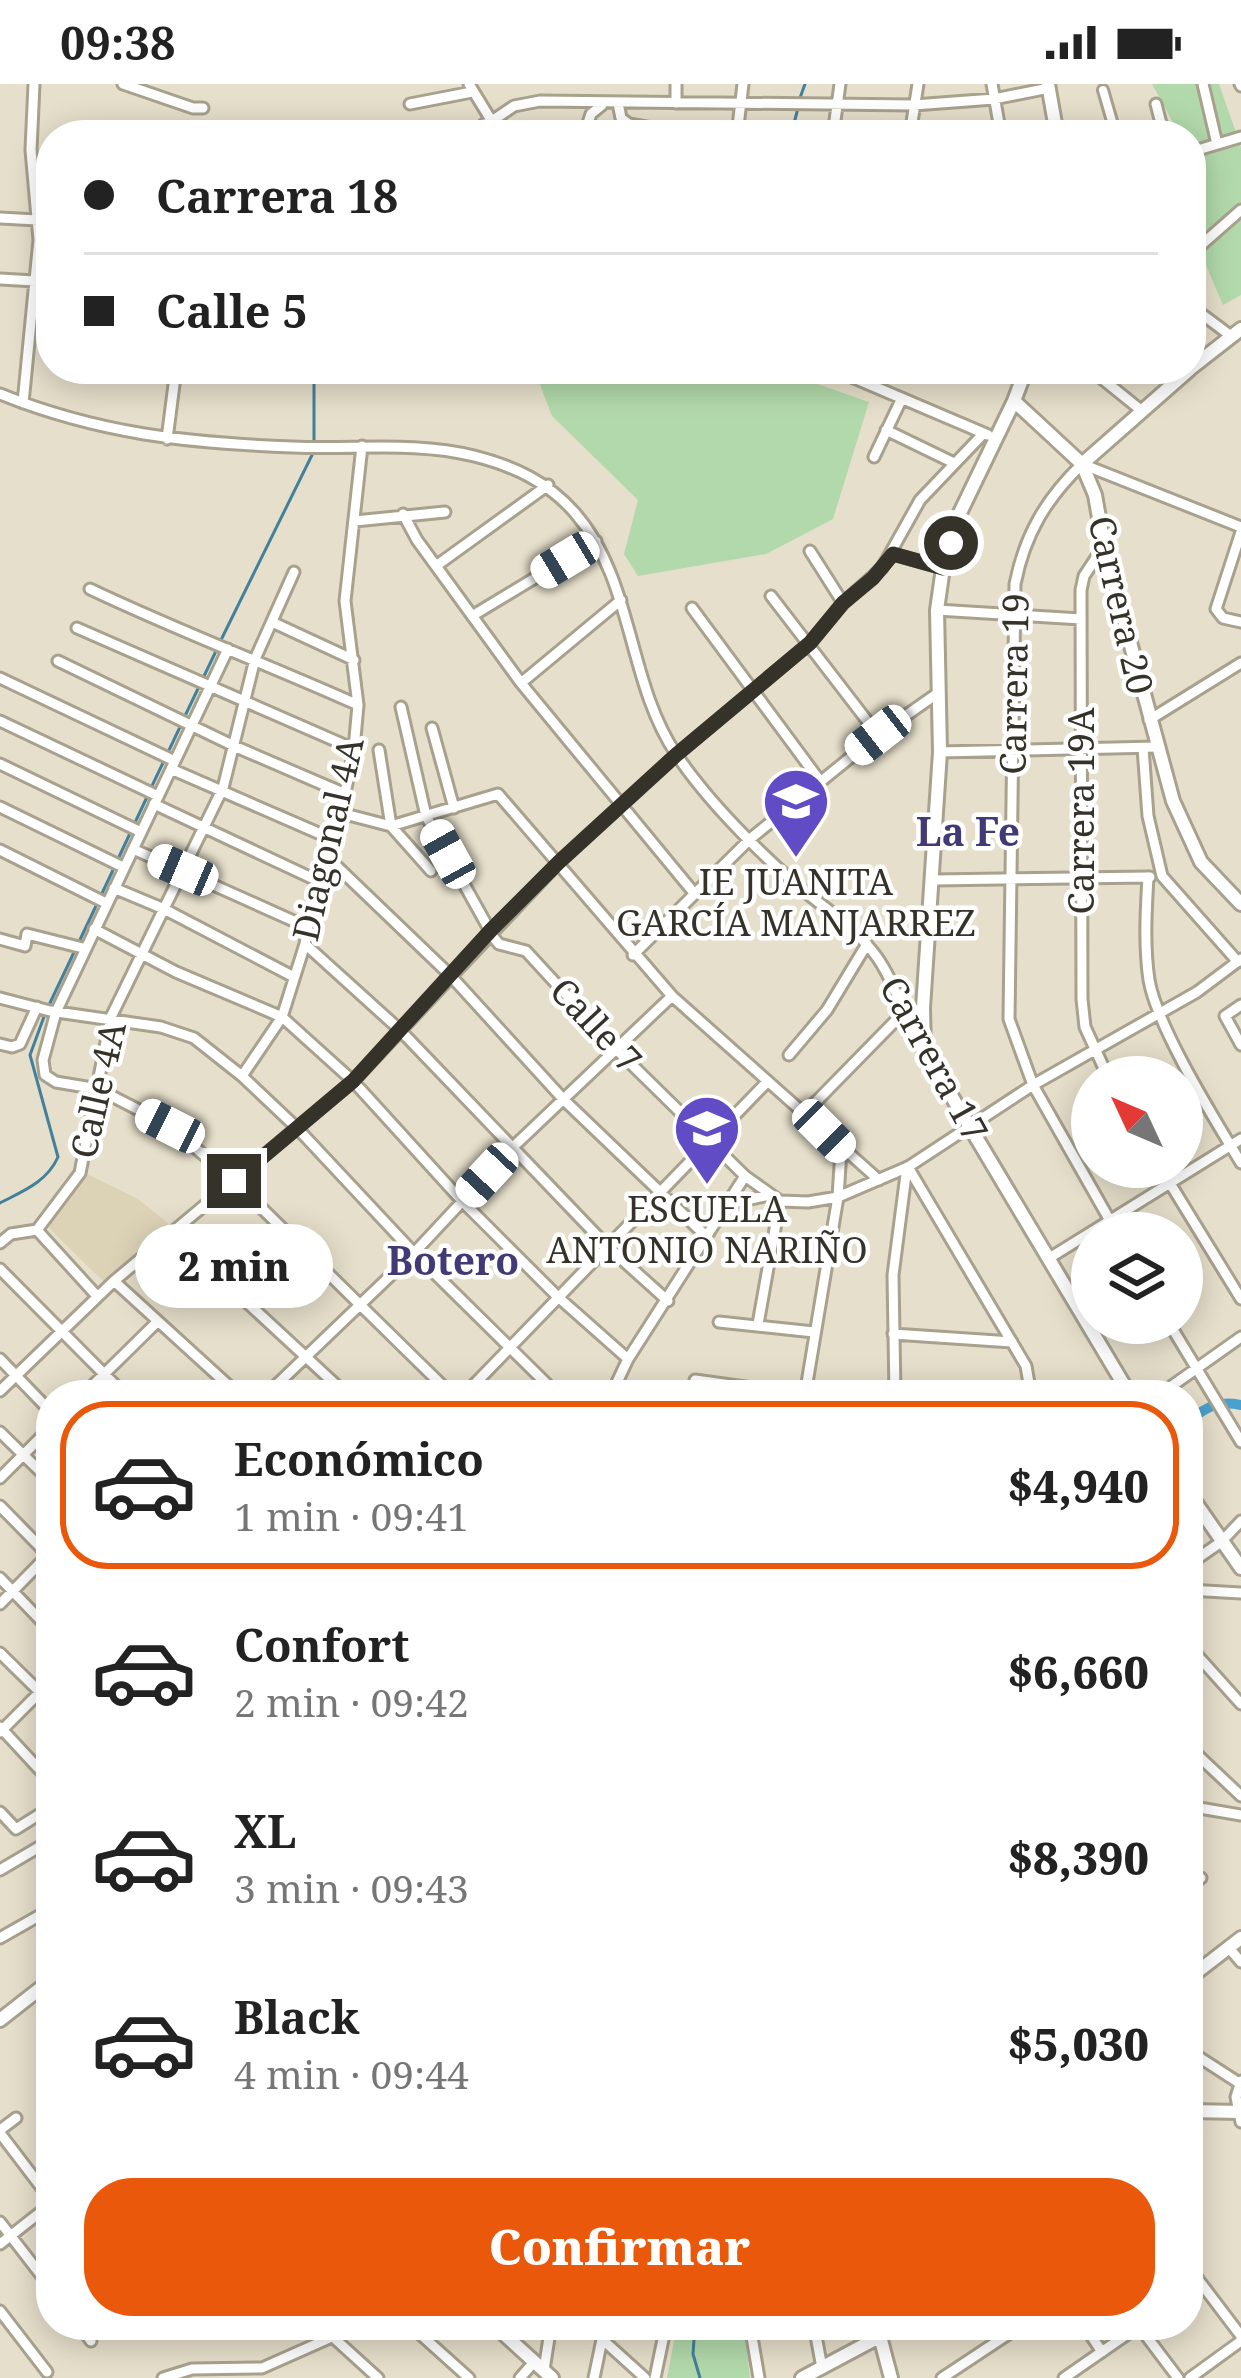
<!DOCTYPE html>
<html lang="es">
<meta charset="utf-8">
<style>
body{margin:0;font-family:"Noto Serif",serif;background:#f2f2f2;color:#222;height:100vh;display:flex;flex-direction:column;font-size:45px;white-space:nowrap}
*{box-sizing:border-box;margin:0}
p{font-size:39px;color:#767676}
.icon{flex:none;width:66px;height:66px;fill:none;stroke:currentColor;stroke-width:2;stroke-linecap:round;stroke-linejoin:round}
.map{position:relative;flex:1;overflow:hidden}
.panel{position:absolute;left:36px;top:1296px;width:1167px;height:960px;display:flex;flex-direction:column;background:#fff;border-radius:48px;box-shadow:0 6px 30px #0003}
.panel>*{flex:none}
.banner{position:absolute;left:36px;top:36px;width:1170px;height:264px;border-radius:48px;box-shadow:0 6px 30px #0003;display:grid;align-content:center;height:264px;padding:0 48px;background:#fff}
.needle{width:78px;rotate:314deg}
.buttons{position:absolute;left:1071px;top:972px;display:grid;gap:24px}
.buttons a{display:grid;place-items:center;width:132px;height:132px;border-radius:50%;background:#fff;box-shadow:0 6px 30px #0003;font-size:60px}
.end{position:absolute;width:54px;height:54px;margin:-27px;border:15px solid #35322a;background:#fff;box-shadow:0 0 0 6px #fff}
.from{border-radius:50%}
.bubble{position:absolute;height:84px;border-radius:42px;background:#fff;box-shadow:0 6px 30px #0003;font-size:39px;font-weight:800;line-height:84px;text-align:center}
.car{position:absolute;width:36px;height:72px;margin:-36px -18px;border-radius:15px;box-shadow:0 0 9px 3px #0007;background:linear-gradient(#fff 24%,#345 0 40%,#fff 0 76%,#345 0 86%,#fff 0)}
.banner b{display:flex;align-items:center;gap:42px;height:114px;font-size:45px}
.banner b+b{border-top:3px solid #e0e0e0}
.banner i{width:30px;height:30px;background:#222}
ul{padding:21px 0 0;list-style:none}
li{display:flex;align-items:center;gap:36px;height:168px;margin:0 24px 18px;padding:0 24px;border:6px solid transparent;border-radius:48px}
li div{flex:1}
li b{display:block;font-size:45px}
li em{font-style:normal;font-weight:800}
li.selected{border-color:#ea580c}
li>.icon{width:108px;height:108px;stroke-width:1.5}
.button{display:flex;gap:24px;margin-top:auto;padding:24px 48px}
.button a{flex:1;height:138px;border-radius:48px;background:#ea580c;color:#fff;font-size:48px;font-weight:800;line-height:138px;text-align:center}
.status{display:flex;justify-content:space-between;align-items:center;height:84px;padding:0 60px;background:#fff;direction:ltr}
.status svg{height:33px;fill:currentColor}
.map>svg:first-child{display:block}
</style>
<div class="status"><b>09:38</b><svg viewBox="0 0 49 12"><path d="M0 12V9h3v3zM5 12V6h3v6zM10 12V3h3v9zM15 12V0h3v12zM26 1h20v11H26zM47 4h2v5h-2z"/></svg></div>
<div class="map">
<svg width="1241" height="2294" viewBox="0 0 1241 2294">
<rect width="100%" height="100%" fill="#e6dfcb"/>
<path fill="#dcd3b7" d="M85,1089L138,1115L170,1141L106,1200L44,1139Z"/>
<path fill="#b2d9ab" d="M1152,0H1219L1241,63V211L1223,221L1191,146V51H1180Z
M534,285H775L869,318L833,435L766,470L638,492L624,470L638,416L552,332Z
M677,2241H744L750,2294H667Z"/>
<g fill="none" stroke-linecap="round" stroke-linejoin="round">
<path stroke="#43809c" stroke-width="3" d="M800,14L805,0
M791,51L798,24
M314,359V285
M220,558L314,367
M184,634L216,567
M151,704L180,643
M118,775L147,713
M49,921L114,784
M0,1119C23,1107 47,1098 58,1073L30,971L45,930
M695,2241L693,2270L700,2294"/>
<path stroke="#49a1cd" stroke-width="10" d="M1188,1337C1207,1323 1217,1316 1241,1321"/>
<defs>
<path id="pedestrian" d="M1103,6L1116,51"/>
<path id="minor" d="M123,0L193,24H203
M469,0L491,36
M676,0V19
M992,0L1001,51
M1203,0L1217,60
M1240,0L1241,2
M618,19L621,34L629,40L691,51
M410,20L472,8
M1156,20L1164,51
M484,40L521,51
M471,51L514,22L540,17L914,21L994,15L1049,4
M584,51L591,30L602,21
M737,51L743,0
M833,51L840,0
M910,51L918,0
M1191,68L1241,53
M0,134L37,136
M1191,170L1241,126
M0,195L35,197
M1191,222L1231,252
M833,285L988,351
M1090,285L1142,327
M0,310C99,350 188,359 293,363C353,366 415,357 474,372C514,382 548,398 575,429C634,497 627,597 676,670C707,716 751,760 792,797C817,819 847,837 868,862C895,891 901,933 924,965
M23,319L39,156L31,66L34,0
M886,346L954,379
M167,355L176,285
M874,373L902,314
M403,430L417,456L521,599L694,809
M355,437L445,428
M1241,448L1216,525L1223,534L1241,538
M1104,462L1084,492L1081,506L1082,915L1085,943L1108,993
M810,467L843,519
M893,470L943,484
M436,482L548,401
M90,505C178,547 269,581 358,621
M771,512L878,651
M692,524L820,697
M937,526L1081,535
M472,532L596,457
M272,538L354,576
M77,544L354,665
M228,565L56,928L43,976L45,991L56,998L98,1005L170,1042L234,1097L452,1311
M58,577L234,662L343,709
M0,594L175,677
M521,599L621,516
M401,623L426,732L494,854L499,860L526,867L617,966L745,1092L780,1117L808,1118L838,1113L908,1083L1033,1001L1197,908L1241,875
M1149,636L1241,579
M0,637L158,712
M432,644L454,724
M1143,664L1148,732L1162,792L1238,878
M379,666L391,742L431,787
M940,668L1157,663
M0,680L141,748
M171,685L332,755
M154,720L316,796
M0,723L123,783
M341,729L391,742L498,710L672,912L879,1096
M133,765L307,843
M0,766L106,819
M325,771L450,891L564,1016L707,1153
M1148,793C1146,827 1144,862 1149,896C1157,943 1215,1036 1241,1079
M934,796L1150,793
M114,804L164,825L294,893
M94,845L176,888L282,933L353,997L463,1118L558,1213L628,1275
M0,855L25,862L27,850L83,864
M305,860L400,946L607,1162L668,1217
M633,871L750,755L878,651L938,609
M0,914L50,927L161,943L194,954L242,992L298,1045L414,1169L558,1311
M1241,921L1225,932L1241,961
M0,960L12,963L20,960L37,923
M789,971L827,926L867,860
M242,992L282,933L305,860L316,796L341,729L354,665L358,621L345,517L362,362
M805,1029L902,930L923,924
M908,1083L1026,1282L1031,1311
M1160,1083L1241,1215
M728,1120L769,1111
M37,1146L97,1212
M172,1149L347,1311
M1117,1149L1033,1001L1009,935L1015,500C1025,450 1046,415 1082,380L1241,443
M0,1159L11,1150L37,1146L80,1089L111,933L223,704L255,575L294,488
M1051,1173L1241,1055
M0,1185L125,1311
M114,1197L239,1311
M719,1238L814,1248
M1169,1239L1241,1358
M758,1240L780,1117
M893,1250L1012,1258
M0,1275L51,1328
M695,1296L803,1311
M0,1307L114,1197L353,997L559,778L676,671L810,559L843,519L882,484L920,416L984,349
M83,1311L156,1239
M266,1311L414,1169L512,1064L672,912
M464,1311L767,998
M611,1311L628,1275L745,1092
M805,1311L838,1113L841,1066
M895,1311L893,1191L907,1083
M1159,1311L1241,1253
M0,1348L51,1398
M0,1394L51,1343
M0,1422L51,1474
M1188,1481L1221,1458L1241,1437
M0,1494L51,1547
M1188,1506L1241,1509
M0,1520L48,1471
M1188,1561L1241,1620
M0,1569L51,1619
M0,1643L51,1698
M0,1648L51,1597
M1188,1662L1241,1712
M1188,1722L1241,1731
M0,1728L16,1745L51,1723
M0,1786L51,1756
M1188,1804L1201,1794
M0,1854L51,1825
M1229,1864L1241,1878
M1188,1966L1239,1999
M1241,1997L1236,2013L1241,2038
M0,2046L16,2034
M0,2049L51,2116
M0,2138L51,2204
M0,2160L51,2120
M1188,2182L1241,2252
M0,2227L47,2288
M79,2241L91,2257
M410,2241L469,2294
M750,2241L759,2294
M814,2241L822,2284
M1084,2241L1102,2268
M1138,2241L1178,2294
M879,2253L898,2241
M334,2254L378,2294
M603,2256L645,2294
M544,2286L551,2241
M163,2294L192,2285L262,2284L359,2241
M520,2294L535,2277
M594,2294L605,2241
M655,2294L666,2241
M942,2294L1022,2241
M1064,2294L1139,2242
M1190,2294L1241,2257"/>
<path id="tertiary" d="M1048,0L1057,51
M1191,284L1241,245
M1026,285L1014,317L958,433L943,484L937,526L940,668L923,924L924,966L1130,1311
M1014,317L1082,380L1095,411L1104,462L1173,717L1201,778L1241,820
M1082,380L1190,285
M1188,1408L1241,1484
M1188,1895L1241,1854
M0,1936L51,1896
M1188,2027L1241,2028
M494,2241L552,2294
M877,2241L891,2294
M802,2294L879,2253"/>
</defs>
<use href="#pedestrian" stroke="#a7a18d" stroke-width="14"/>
<use href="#minor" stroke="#a7a18d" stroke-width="15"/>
<use href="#tertiary" stroke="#a7a18d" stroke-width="18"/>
<use href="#pedestrian" stroke="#fff" stroke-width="8"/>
<use href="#minor" stroke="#fff" stroke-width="9"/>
<use href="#tertiary" stroke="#fff" stroke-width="12"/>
</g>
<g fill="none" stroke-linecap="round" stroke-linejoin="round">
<path stroke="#35322a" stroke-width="15" d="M234,1097L353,997L491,846L559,778L676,671L810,559L843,519L873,494L893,470L943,484L951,459"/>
</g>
<defs>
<symbol id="school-pin" viewBox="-11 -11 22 30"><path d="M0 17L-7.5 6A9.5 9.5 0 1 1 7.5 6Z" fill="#614cc5" stroke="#fff"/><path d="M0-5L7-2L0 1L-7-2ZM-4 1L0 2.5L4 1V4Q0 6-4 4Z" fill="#fff"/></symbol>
</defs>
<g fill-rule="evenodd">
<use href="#school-pin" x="758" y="679" width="76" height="104"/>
<use href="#school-pin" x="669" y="1006" width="76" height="104"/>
</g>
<g text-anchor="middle" stroke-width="9" stroke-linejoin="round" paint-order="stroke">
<g font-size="36" fill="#35322a" stroke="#fff">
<text transform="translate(1121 521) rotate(77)" y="13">Carrera 20</text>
<text transform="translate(1014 600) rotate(-89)" y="13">Carrera 19</text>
<text transform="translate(1081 727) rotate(-90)" y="13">Carrera 19A</text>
<text transform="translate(328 755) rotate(-77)" y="13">Diagonal 4A</text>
<text transform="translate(596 941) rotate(47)" y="13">Calle 7</text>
<text transform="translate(934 975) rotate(61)" y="13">Carrera 17</text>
<text transform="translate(98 1006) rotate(-77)" y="13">Calle 4A</text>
</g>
<g font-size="36" fill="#35322a" stroke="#fff">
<text x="796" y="811">IE JUANITA<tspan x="796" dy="41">GARCÍA MANJARREZ</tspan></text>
<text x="707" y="1138">ESCUELA<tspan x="707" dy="41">ANTONIO NARIÑO</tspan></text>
</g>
<g font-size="39" font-weight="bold" fill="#413a77" stroke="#fff">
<text x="968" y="762">La Fe</text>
<text x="453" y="1191">Botero</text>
</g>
</g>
</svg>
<div class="buttons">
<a><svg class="needle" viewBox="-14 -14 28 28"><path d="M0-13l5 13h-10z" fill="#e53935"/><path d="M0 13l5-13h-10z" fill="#767676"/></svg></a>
<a><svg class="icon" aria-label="layers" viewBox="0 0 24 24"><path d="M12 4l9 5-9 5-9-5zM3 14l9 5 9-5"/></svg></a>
</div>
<i class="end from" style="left:951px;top:459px"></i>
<i class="end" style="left:234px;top:1097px"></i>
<div class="bubble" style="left:135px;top:1140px;width:198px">2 min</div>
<i class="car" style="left:565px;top:476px;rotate:239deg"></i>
<i class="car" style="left:878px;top:651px;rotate:232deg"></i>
<i class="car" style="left:448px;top:770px;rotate:331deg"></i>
<i class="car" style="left:183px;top:786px;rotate:293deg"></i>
<i class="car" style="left:170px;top:1042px;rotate:297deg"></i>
<i class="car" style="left:824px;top:1047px;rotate:135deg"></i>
<i class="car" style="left:487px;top:1091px;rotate:223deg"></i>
<div class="banner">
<b><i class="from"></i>Carrera 18</b>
<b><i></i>Calle 5</b>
</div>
<section class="panel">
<ul>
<li class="selected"><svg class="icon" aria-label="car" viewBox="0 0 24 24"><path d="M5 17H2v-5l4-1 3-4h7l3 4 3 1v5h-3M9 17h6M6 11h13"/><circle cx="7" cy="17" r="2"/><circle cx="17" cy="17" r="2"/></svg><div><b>Económico</b><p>1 min · 09:41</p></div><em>$4,940</em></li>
<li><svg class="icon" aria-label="car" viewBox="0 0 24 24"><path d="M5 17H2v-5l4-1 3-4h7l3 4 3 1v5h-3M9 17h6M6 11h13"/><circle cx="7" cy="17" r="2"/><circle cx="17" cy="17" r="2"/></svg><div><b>Confort</b><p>2 min · 09:42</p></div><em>$6,660</em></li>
<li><svg class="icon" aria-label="car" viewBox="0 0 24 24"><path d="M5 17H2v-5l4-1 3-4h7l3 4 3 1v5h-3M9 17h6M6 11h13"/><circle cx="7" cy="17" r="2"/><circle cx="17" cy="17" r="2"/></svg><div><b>XL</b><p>3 min · 09:43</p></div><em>$8,390</em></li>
<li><svg class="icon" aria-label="car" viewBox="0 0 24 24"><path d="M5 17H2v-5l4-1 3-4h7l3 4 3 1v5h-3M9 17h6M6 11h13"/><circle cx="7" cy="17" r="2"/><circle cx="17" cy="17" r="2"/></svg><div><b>Black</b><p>4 min · 09:44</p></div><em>$5,030</em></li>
</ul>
<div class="button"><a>Confirmar</a></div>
</section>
</div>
